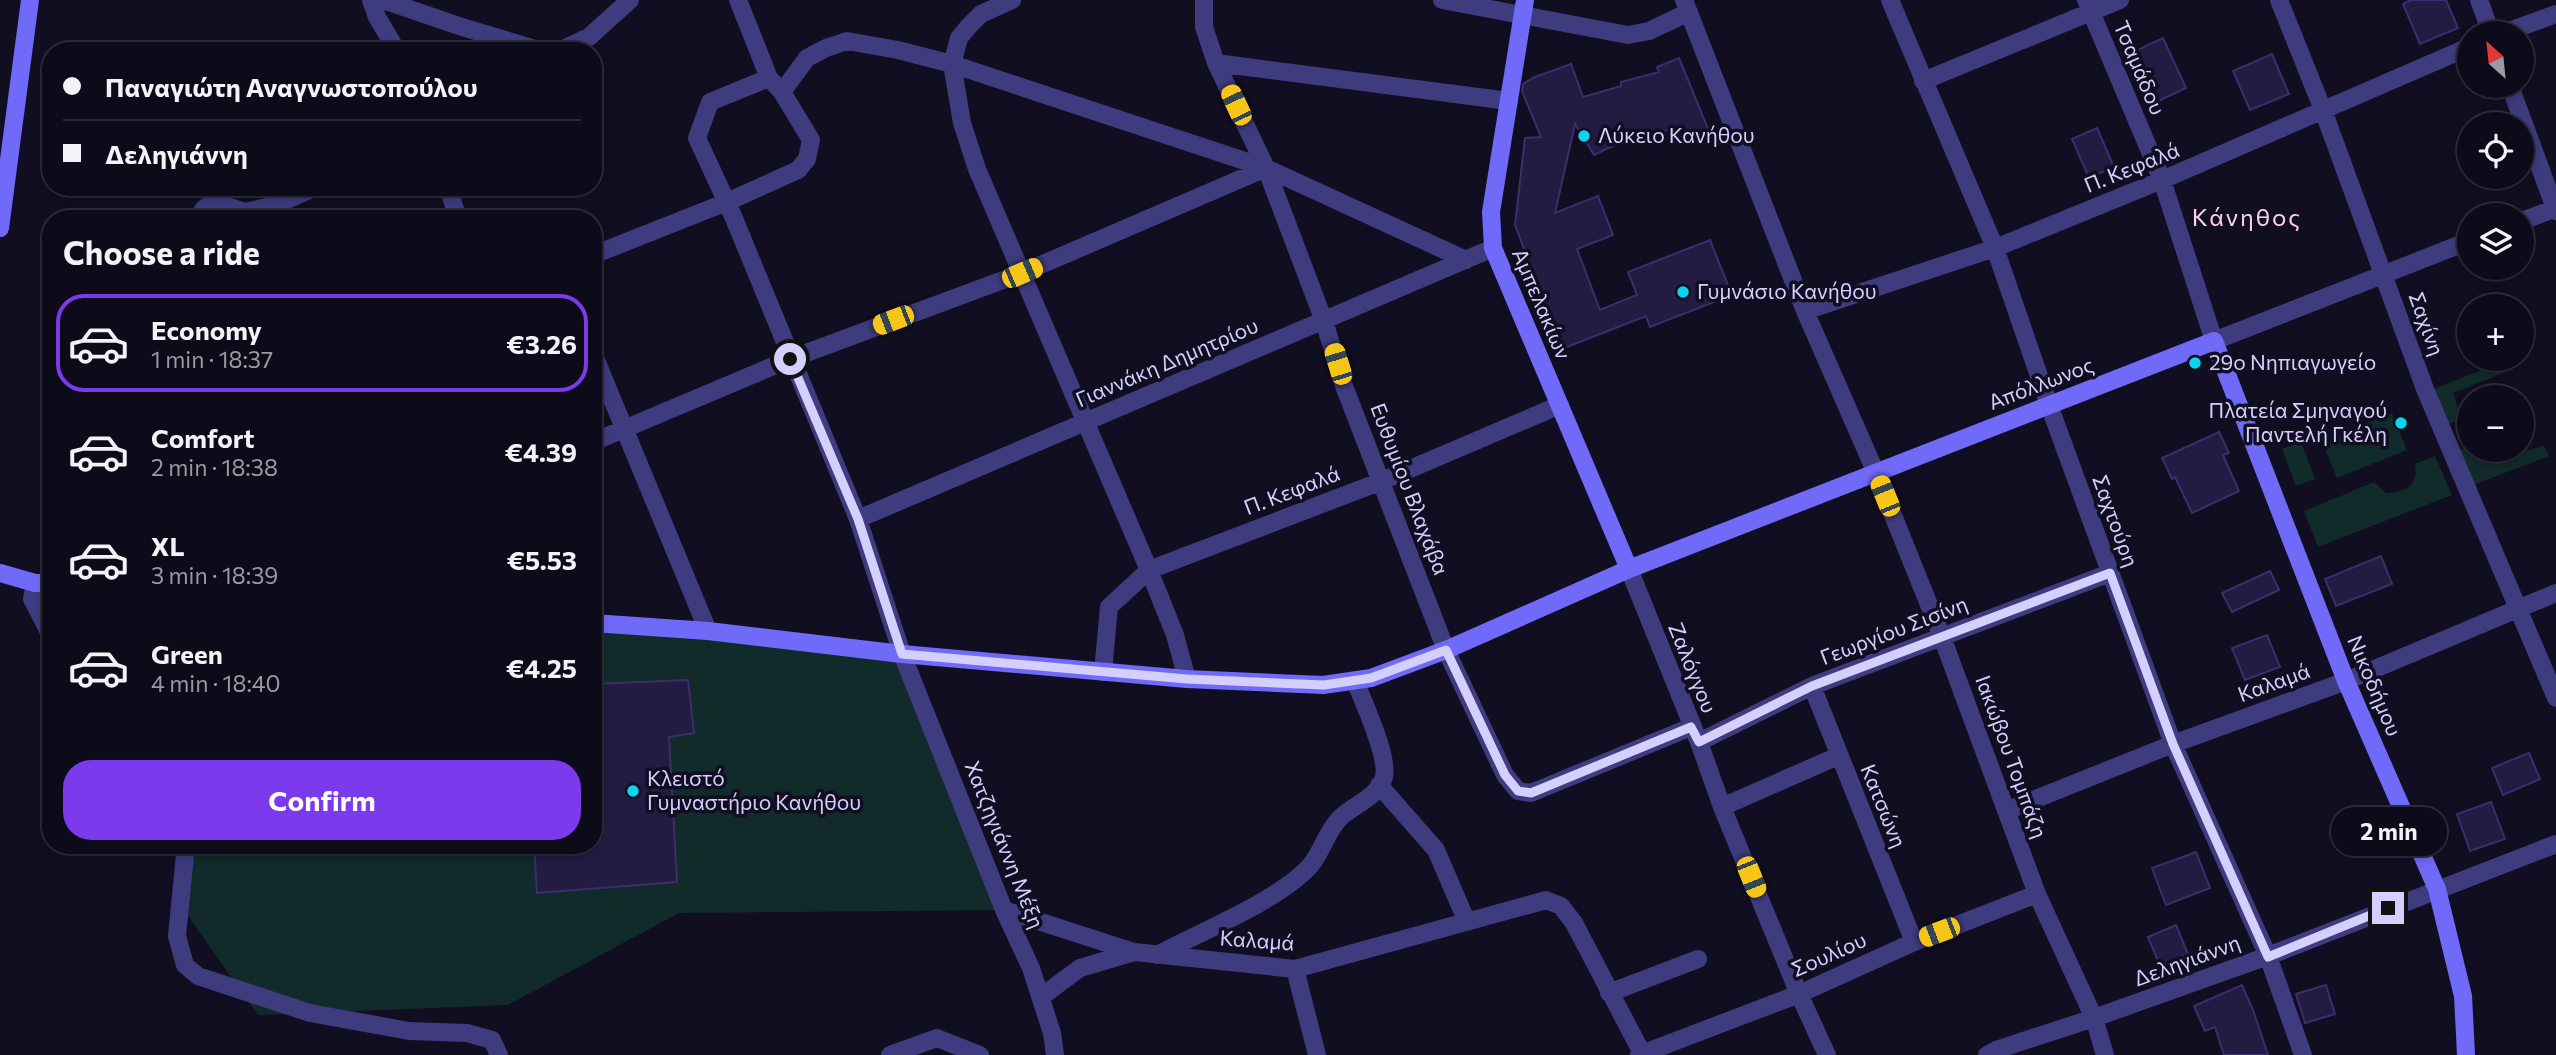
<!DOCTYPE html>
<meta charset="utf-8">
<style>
body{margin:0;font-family:Commissioner,sans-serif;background:#1b1826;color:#f1f3f6;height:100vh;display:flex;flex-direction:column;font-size:26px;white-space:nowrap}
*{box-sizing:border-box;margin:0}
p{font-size:23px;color:#9a9aa2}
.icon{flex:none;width:38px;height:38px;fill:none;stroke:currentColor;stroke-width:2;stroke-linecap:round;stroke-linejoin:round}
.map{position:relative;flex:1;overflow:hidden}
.details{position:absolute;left:42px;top:210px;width:560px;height:644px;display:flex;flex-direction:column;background:#0d0a19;border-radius:28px;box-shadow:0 4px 10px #0003,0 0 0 2px #2d2b38}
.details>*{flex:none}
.top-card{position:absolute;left:42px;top:42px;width:560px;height:154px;border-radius:28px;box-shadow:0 4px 10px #0003,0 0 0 2px #2d2b38;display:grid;align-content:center;height:154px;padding:0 21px;background:#0d0a19}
.needle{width:46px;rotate:333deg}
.buttons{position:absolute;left:2457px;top:21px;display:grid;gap:14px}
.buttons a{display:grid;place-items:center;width:77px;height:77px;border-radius:50%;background:#0d0a19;box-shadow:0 4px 10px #0003,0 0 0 2px #2d2b38;font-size:35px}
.end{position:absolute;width:32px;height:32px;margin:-16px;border:9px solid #d5cffd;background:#111;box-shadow:0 0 0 4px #111}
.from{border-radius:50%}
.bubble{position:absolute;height:49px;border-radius:24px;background:#0d0a19;box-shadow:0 4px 10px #0003,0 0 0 2px #2d2b38;font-size:23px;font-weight:700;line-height:49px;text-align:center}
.car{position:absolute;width:21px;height:42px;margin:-21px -10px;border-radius:9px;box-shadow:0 0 5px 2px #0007;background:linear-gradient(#f5c518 24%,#345 0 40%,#f5c518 0 76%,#345 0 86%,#f5c518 0)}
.top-card b{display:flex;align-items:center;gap:24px;height:66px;font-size:26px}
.top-card b+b{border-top:2px solid #2d2b38}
.top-card i{width:18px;height:18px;background:#f1f3f6}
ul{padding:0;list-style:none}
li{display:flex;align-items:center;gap:21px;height:98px;margin:0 14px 10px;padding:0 7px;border:4px solid transparent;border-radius:28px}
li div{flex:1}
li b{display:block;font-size:26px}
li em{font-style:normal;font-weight:700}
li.selected{border-color:#7c3aed}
li>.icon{width:63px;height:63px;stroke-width:1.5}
h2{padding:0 21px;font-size:32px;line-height:84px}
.cta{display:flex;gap:14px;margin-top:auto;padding:14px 21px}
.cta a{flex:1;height:80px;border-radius:28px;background:#7c3aed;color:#fff;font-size:28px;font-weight:700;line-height:80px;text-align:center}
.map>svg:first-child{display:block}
</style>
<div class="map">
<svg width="2556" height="1055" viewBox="0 0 2556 1055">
<rect width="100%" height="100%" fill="#110e21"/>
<path fill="#112a2a" d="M2504,361L2508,371L2453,393L2461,416L2455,422L2448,424L2429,391Z
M2392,413L2407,450L2337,478L2322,442Z
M2301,442L2315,479L2296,486L2282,449Z
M2469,446V450H2475L2481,456L2525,451L2544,446L2549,456L2468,487L2454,453Z
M2435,456L2452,495L2318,547L2304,511L2374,482L2386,493C2405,493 2419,486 2415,464Z
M593,623L902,654L1004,910L679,913L508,1005L258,1015L183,909L191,845H593Z"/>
<path fill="#231b41" stroke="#3b2e6c" stroke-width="2" d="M2411,0H2446L2458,28L2420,44L2403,4Z
M2163,38L2186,88L2154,103L2131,53Z
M2272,54L2289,94L2250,110L2233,71Z
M1679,58L1711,136L1689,145L1681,126L1643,138L1638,134L1594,155L1575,124L1555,213L1598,196L1613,235L1577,249L1600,310L1637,295L1628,272L1710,240L1732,295L1650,327L1646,316L1562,349L1515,225L1525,138L1541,137L1522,91L1523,84L1535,77L1571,64L1583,97L1621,86V82L1659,72L1657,67Z
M2097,128L2114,167L2089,178L2072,139Z
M2219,432L2229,453L2223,455L2239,491L2192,513L2175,477L2172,479L2162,458Z
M2381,556L2392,584L2336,606L2325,579Z
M2270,571L2279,590L2232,612L2222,593Z
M2267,635L2280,667L2245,680L2232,648Z
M688,680L694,733L669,737L677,882L537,893L534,845H593V684Z
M2529,753L2540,779L2503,795L2492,768Z
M2491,802L2505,839L2470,851L2457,814Z
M2196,852L2210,888L2166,905L2152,868Z
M2176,925L2188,954L2160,966L2148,937Z
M2242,985L2253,1010L2268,1055H2224L2215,1027L2205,1031L2194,1006Z
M2326,985L2335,1014L2305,1023L2296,994Z"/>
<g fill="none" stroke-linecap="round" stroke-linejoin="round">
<path stroke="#3e3b7e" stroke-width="18" d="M371,0L377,17L397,51
M383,0L462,27L542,51
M738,0L769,78L782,92L807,58L826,48L847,41L898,50L952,64L1266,168L1466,260
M1012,0L981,14L969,26L959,38L952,64L962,123L977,169L1149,570L1175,635L1187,679
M1204,0V27L1216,63L1266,168L1324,321L1344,386L1446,650L1505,775L1518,791L1531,793L1691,727
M1442,0L1628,35L1649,31L1689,12
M1684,0L1805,311L1876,473L1942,637L2037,894L2094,1018L2105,1055
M1890,0L1995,248L2049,405L2173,744L2268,956L2303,1055
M2086,0L2162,180L2214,341L2469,241
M2279,0L2323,110L2425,389L2556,698
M2479,0L2491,33
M2504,33L2556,14
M559,51L589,37L630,0
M1216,63L1509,101
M769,78L710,102L697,138L733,216L858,519L902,654L1004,910L1031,968L1052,1033L1055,1055
M1923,81L2120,0
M2510,86L2556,211
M448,187L458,219
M199,219C201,209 206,206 215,202L245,212L275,205L316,187
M2522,221L2556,208
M593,255L727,202L798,170L807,159L811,140L782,92
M1805,311L1995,248L2162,180L2469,47
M593,353L708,631
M593,442L790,359L1022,273L1266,168
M858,519L1493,248
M1629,569L1699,742L1722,807L1799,994L1827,1055
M35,583L32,599L51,636
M1103,672L1109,607L1149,570L1382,481L1560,405
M1812,686L1914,942
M1699,742L1812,686L2110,573
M1379,785L1436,850L1467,922
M1722,807L1838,756
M2006,811L2173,744L2346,681L2556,593
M186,845L177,936L185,965L198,976L310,1013L409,1031L467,1033L492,1040L499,1055
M1004,910L1134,952L1295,969L1546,900L1561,906L1574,923L1643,1055
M1157,955C1200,932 1278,901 1310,866C1322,852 1327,830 1341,817C1354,805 1379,796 1384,777C1389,757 1363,701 1355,681
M1295,969L1317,1055
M1609,993L1698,959
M1041,997L1080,968L1134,952
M890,1055L937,1038L980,1055
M1639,1055L1799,994L1914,942L2037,894
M1987,1055L1996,1050L2094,1018L2268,956L2556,844"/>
<path stroke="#706af9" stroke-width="18" d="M1525,0L1491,212L1493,248L1629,569
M0,228L30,0
M0,573L35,583H51
M593,623L708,631L902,654L1187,679L1323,685L1371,678L1446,650L1629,569L2214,341L2346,681L2437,889L2463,996L2466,1055"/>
</g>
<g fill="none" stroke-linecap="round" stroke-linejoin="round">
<path stroke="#d5cffd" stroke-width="9" d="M790,359L858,519L902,654L1187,679L1324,685L1371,678L1446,650L1505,775L1518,791L1531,793L1691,727L1699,742L1812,686L2110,573L2173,744L2268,957L2388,908"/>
</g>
<g fill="#09d5ef" stroke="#110e21" stroke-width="2.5">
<circle cx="1584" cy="136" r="7"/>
<circle cx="1683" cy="292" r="7"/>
<circle cx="2195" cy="363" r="7"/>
<circle cx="2401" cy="423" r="7"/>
<circle cx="633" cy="791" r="7"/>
</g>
<g text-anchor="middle" stroke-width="7" stroke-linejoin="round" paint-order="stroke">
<g font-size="21" fill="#d5cffd" stroke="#110e21">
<text transform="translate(2139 68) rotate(67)" y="7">Τσαμάδου</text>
<text transform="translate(2132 168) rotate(-22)" y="7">Π. Κεφαλά</text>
<text transform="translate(1541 304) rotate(67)" y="7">Αμπελακίων</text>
<text transform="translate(2426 324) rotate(70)" y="7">Σαχίνη</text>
<text transform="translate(1167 363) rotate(-23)" y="7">Γιαννάκη Δημητρίου</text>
<text transform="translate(2041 384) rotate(-21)" y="7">Απόλλωνος</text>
<text transform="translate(1409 489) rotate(69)" y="7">Ευθυμίου Βλαχάβα</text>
<text transform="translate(1292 491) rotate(-21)" y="7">Π. Κεφαλά</text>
<text transform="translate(2115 521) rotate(70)" y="7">Σαχτούρη</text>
<text transform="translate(1894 631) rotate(-21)" y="7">Γεωργίου Σισίνη</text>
<text transform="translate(1692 668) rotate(68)" y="7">Ζαλόγγου</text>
<text transform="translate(2274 683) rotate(-20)" y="7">Καλαμά</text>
<text transform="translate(2374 686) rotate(67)" y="7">Νικοδήμου</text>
<text transform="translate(2011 757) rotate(70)" y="7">Ιακώβου Τομπάζη</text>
<text transform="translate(1883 806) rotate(68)" y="7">Κατσώνη</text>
<text transform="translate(1004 845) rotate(68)" y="7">Χατζηγιάννη Μέξη</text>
<text transform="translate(1257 941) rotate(4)" y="7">Καλαμά</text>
<text transform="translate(1829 955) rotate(-24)" y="7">Σουλίου</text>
<text transform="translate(2187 961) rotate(-20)" y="7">Δεληγιάννη</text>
</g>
<g font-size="21" fill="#d5cffd" stroke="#110e21" text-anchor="start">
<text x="1598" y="143">Λύκειο Κανήθου</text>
<text x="1697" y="299">Γυμνάσιο Κανήθου</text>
<text x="2209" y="370">29ο Νηπιαγωγείο</text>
<text x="2387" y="418" text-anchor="end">Πλατεία Σμηναγού<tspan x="2387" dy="24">Παντελή Γκέλη</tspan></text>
<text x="647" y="786">Κλειστό<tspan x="647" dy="24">Γυμναστήριο Κανήθου</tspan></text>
</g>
<g font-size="24" letter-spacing="2" fill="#fdd1ed" stroke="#110e21">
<text x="2247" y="226">Κάνηθος</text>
</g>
</g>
</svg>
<div class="buttons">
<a><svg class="needle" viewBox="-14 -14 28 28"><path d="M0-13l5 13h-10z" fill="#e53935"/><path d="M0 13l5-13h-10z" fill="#9a9aa2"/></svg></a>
<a><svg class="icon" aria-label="locate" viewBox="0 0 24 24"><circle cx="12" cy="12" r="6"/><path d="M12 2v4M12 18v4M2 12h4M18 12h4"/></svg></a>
<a><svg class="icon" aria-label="layers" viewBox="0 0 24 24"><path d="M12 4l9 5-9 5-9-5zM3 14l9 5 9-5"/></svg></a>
<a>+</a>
<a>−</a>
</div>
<i class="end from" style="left:790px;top:359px"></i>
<i class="end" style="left:2388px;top:908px"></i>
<div class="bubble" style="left:2331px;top:807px;width:116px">2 min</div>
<i class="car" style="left:1236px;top:105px;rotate:335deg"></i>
<i class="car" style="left:1022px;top:273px;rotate:67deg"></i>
<i class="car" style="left:893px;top:320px;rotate:249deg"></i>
<i class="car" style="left:1338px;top:364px;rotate:343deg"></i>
<i class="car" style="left:1885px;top:496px;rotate:338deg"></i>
<i class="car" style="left:1751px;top:877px;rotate:158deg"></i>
<i class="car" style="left:1939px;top:932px;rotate:249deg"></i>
<div class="top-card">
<b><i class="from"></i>Παναγιώτη Αναγνωστοπούλου</b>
<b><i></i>Δεληγιάννη</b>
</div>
<section class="details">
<h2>Choose a ride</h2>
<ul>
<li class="selected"><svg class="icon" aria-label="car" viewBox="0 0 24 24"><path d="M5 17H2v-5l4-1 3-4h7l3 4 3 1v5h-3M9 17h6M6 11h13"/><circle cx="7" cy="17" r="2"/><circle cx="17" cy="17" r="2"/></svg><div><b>Economy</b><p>1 min · 18:37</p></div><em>€3.26</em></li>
<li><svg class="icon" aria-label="car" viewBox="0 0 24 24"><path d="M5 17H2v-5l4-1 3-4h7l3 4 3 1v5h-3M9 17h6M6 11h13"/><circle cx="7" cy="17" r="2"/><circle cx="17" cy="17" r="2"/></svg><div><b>Comfort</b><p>2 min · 18:38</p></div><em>€4.39</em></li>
<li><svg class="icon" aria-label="car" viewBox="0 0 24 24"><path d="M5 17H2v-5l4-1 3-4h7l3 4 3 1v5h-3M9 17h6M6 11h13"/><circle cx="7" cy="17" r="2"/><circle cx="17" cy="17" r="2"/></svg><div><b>XL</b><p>3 min · 18:39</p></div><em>€5.53</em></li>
<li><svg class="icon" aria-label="car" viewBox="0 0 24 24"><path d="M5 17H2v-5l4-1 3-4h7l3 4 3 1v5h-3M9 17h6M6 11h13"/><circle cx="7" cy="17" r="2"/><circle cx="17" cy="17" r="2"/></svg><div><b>Green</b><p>4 min · 18:40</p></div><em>€4.25</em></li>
</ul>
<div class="cta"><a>Confirm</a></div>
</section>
</div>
